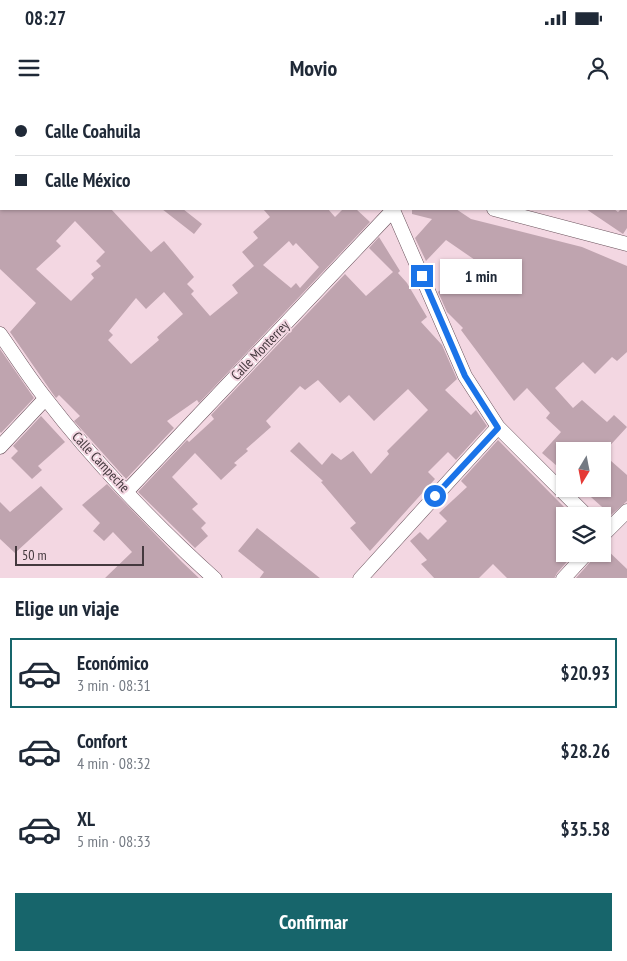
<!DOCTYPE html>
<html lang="es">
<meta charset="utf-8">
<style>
body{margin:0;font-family:"PT Sans Narrow",sans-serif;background:#f2f2f3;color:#1f2937;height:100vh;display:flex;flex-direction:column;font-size:19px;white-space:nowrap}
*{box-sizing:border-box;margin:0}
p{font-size:16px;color:#747a83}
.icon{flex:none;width:28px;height:28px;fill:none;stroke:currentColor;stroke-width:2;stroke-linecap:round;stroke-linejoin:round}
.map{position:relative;height:478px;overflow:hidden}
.details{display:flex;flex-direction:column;background:#fff;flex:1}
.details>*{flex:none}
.guide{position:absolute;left:0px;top:0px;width:628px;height:110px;box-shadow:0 1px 4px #0004;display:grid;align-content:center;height:110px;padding:0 15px;background:#fff}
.needle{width:32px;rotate:190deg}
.controls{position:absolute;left:556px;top:342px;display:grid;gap:10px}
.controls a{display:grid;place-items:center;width:55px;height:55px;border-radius:0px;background:#fff;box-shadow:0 1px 4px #0004;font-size:25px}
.scale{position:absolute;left:15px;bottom:12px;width:129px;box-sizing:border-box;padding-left:5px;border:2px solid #44393e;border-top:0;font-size:14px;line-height:18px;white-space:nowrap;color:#44393e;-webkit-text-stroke:4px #f3d7e2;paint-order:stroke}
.end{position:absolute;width:22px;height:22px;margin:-11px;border:6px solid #1a73e8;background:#fff;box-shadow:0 0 0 2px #fff}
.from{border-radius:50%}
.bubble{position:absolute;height:35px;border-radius:0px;background:#fff;box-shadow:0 1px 4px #0004;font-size:16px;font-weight:700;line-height:35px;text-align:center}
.guide b{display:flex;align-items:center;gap:18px;height:48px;font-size:19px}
.guide b+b{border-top:1px solid #e0e1e3}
.guide i{width:12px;height:12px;background:#1f2937}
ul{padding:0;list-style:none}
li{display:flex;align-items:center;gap:15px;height:70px;margin:0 10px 8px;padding:0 5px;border:2px solid transparent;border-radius:0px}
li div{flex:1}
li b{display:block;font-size:19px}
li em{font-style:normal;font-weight:700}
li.selected{border-color:#17656b}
li>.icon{width:45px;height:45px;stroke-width:1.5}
h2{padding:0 15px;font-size:22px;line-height:60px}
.action{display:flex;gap:10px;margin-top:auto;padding:10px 15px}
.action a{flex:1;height:58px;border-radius:0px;background:#17656b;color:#fff;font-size:20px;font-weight:700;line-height:58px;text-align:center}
.status{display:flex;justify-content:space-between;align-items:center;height:35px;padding:0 25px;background:#fff;direction:ltr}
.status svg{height:14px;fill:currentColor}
header{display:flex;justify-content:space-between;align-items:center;height:65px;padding:0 15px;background:#fff;font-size:22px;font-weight:700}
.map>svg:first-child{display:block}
</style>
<div class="status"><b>08:27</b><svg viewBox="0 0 49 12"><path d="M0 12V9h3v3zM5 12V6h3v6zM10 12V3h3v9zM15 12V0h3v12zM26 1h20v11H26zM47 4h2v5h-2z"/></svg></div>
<header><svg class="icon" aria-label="menu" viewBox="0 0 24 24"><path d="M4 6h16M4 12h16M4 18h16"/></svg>Movio<svg class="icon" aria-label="person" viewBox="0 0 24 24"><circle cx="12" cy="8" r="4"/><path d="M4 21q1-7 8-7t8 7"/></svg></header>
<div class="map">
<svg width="627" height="479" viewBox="0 0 627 479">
<rect width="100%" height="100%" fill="#f3d7e2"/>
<path fill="#bfa4af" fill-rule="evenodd" d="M627,102V128L623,134L586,109H614L618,112L621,109H626Z
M0,109H111L151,152L164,141L194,177L187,184L194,191L191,194L210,216L238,193L232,185L254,166L242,152L258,138L253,132L270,117L263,109H328L335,117L343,109H356L370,122L199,303L197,300L167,321L174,328L126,379L74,321L80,316L59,295L56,298L53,294L10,232L36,203L0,169ZM75,121L105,152L96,161L101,166L91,174L94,178L71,201L36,169L61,146L56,141ZM289,141L293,146L296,143L319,167L300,188L296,183L291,188L263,165ZM164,192L183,214L157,237L159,240L131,264L108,240L113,235L109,231L136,198L146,209Z
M162,109H183L202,124L194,134Z
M412,109H456L471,119L582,147L627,166V252L617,261L612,257L595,274L583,262L555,288L573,308L582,300L607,322L614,315L627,327L605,351H565V373L542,353L561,332L546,318L550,313L527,288L514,301L461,230L463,228L447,212L438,192L475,160L446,140L426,161L415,138L432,119L412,114Z
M379,137L400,171L398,173L407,183L427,217L421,222L442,245L457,279L445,290L471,315L476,310L487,326L456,360L448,352L428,372L435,379L370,451L350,428L356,423L321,382L323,381L290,351L299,342L322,365L332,353L341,360L353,351L371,374L389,354L387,351L428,310L408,289L374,321L349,295L340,303L318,280L305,290L300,286L266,321L271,327L246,349L248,351L234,363L237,365L221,380L195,353L172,377L198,404L192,409L206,423L201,428L208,436L195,448L138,392L187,340L189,342L214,319L211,315L345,174L366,196L393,172L369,148Z
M0,249L34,298L1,333L0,332Z
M41,316L65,342L38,366L42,370L32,379L11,358L18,351L13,346Z
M498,340L565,408V454H574L557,473L554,479H508L493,464L478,479H435L421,464L427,460L410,441L420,432L428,440L447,421L439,413L467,387L461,381Z
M602,353L627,375V401L611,415L582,389H602Z
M107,384L182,462L200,479H104L132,452L113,432L104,441L93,431L100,423L82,405Z
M41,386L63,409L15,453L0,439V402L10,412Z
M257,428L266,435L321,479H259L264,472L238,451Z
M603,446L627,469V479H575L592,460L595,454H602Z"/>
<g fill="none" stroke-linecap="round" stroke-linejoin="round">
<defs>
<path id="street" d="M243,0L245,1
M11,1L12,0
M473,1L474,0
M0,13L1,12
M494,109L627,144
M393,110L465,276L498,327L587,416
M0,234C15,255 29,278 46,299C93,360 157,427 215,479
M0,347L45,299
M127,391L394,109
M602,436L627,411
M360,479L498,327
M563,479L586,454"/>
</defs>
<use href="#street" stroke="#69515b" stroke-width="15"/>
<use href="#street" stroke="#fff" stroke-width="14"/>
</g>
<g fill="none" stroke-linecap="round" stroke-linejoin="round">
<path stroke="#1a73e8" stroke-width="6" d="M422,176L465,276L498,328L435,396"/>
</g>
<g text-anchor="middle" stroke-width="4" stroke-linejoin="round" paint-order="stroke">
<g font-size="14" fill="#44393e" stroke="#f3d7e2">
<text transform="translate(260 250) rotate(-46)" y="5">Calle Monterrey</text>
<text transform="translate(101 362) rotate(47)" y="5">Calle Campeche</text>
</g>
</g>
</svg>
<div class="controls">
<a><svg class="needle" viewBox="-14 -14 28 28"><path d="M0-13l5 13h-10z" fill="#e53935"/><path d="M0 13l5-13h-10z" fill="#747a83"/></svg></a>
<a><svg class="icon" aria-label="layers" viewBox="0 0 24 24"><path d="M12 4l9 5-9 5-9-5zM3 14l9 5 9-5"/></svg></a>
</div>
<div class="scale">50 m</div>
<i class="end from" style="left:435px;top:396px"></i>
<i class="end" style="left:422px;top:176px"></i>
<div class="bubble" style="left:440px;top:159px;width:82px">1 min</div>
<div class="guide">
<b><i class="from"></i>Calle Coahuila</b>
<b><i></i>Calle México</b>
</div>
</div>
<section class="details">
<h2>Elige un viaje</h2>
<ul>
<li class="selected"><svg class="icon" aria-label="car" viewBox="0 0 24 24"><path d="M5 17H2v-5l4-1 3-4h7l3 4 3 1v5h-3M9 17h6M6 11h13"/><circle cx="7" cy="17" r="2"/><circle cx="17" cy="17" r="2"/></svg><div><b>Económico</b><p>3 min · 08:31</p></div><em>$20.93</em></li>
<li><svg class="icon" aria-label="car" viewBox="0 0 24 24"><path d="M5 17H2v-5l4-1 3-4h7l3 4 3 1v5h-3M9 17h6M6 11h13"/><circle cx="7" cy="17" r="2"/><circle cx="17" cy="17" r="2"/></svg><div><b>Confort</b><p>4 min · 08:32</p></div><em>$28.26</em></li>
<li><svg class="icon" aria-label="car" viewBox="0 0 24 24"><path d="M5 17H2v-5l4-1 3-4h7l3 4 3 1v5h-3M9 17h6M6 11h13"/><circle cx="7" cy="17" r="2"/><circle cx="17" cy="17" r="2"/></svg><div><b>XL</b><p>5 min · 08:33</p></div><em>$35.58</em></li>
</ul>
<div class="action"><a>Confirmar</a></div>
</section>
